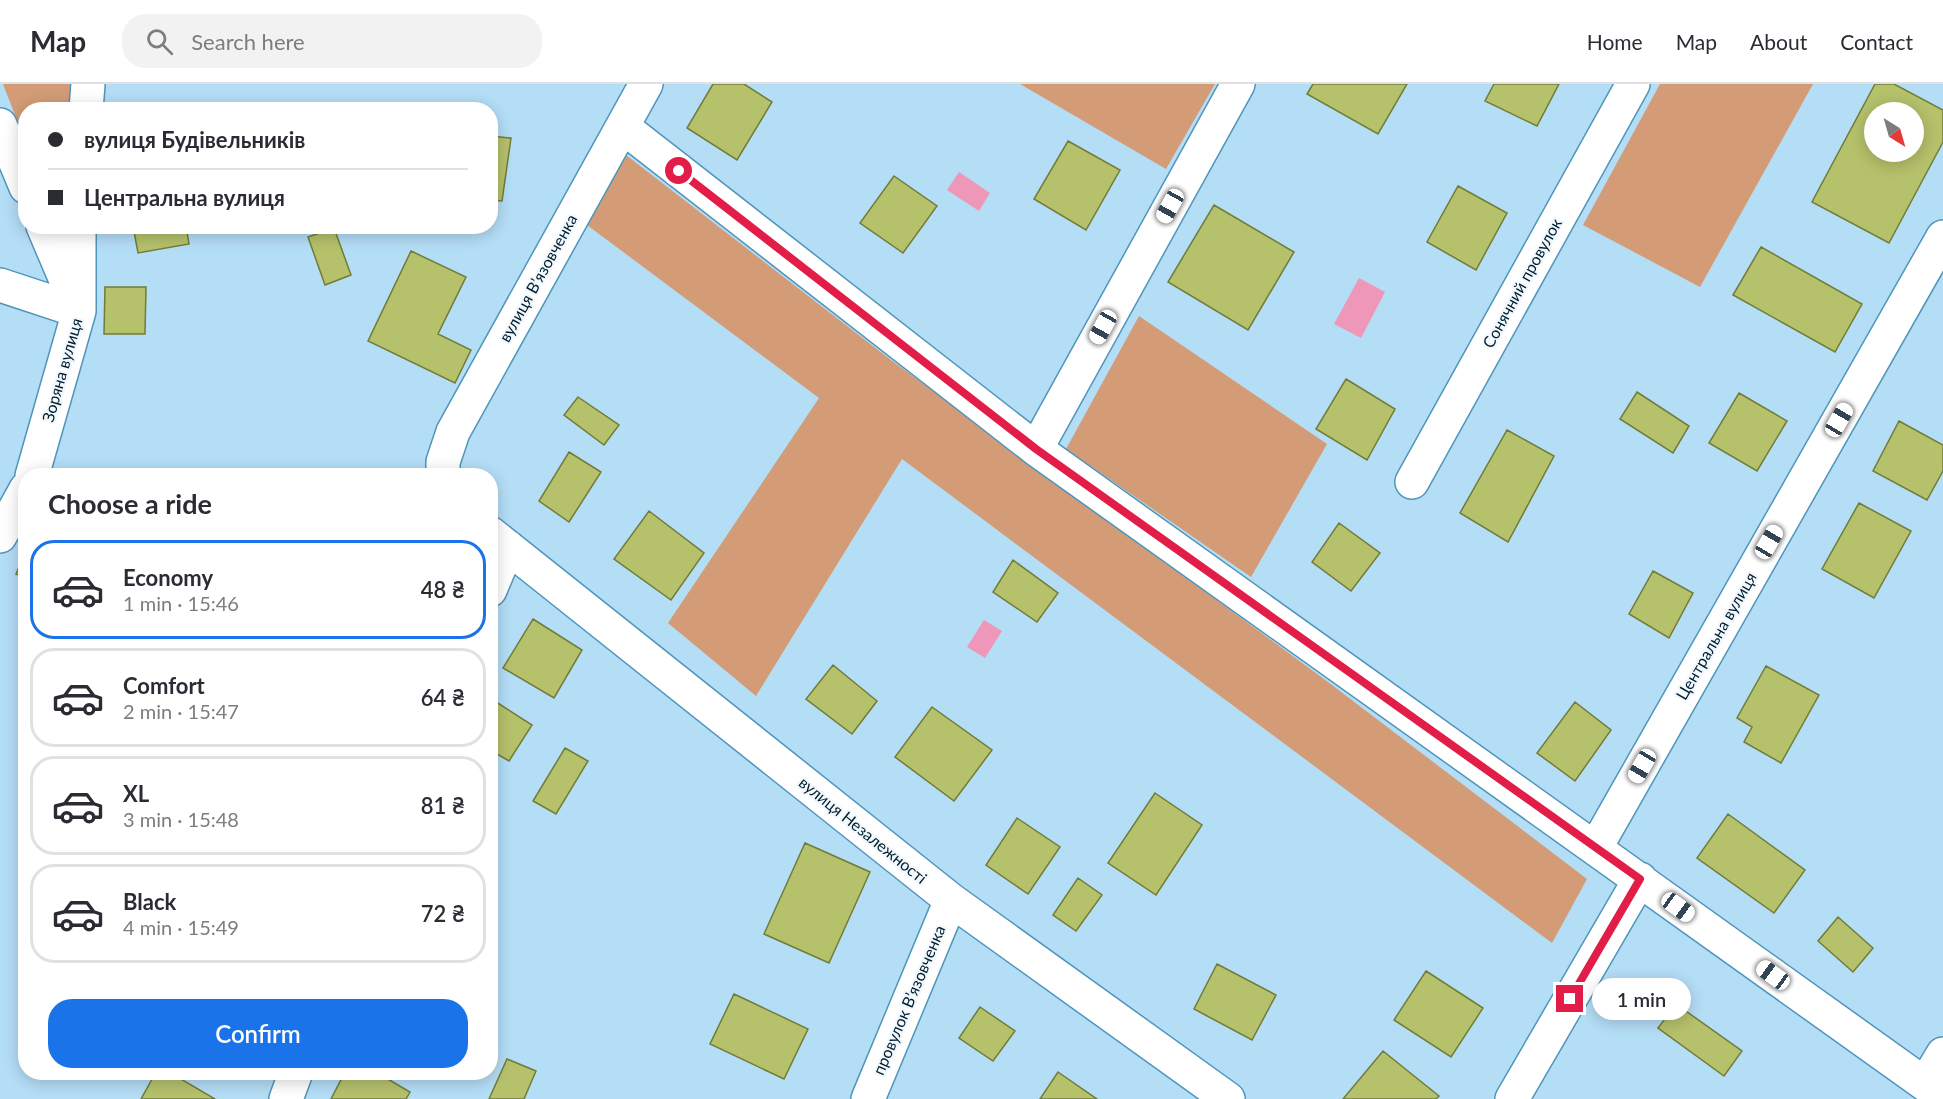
<!DOCTYPE html>
<meta charset="utf-8">
<style>
body{margin:0;font-family:Lato,sans-serif;background:#f2f2f3;color:#2b2b33;height:100vh;display:flex;flex-direction:column;font-size:22px;white-space:nowrap}
*{box-sizing:border-box;margin:0}
p{font-size:20px;color:#7c7c81}
.icon{flex:none;width:33px;height:33px;fill:none;stroke:currentColor;stroke-width:2;stroke-linecap:round;stroke-linejoin:round}
.map{position:relative;flex:1;overflow:hidden}
.drawer{position:absolute;left:18px;top:384px;width:480px;height:612px;display:flex;flex-direction:column;background:#fff;border-radius:24px;box-shadow:0 3px 15px #0003}
.drawer>*{flex:none}
.guide{position:absolute;left:18px;top:18px;width:480px;height:132px;border-radius:24px;box-shadow:0 3px 15px #0003;display:grid;align-content:center;height:132px;padding:0 30px;background:#fff}
.needle{width:39px;rotate:143deg}
.fabs{position:absolute;left:1864px;top:18px;display:grid;gap:12px}
.fabs a{display:grid;place-items:center;width:60px;height:60px;border-radius:50%;background:#fff;box-shadow:0 3px 15px #0003;font-size:30px}
.end{position:absolute;width:27px;height:27px;margin:-14px;border:8px solid #e11d48;background:#fff;box-shadow:0 0 0 3px #fff}
.from{border-radius:50%}
.bubble{position:absolute;height:42px;border-radius:21px;background:#fff;box-shadow:0 3px 15px #0003;font-size:20px;font-weight:600;line-height:42px;text-align:center}
.car{position:absolute;width:18px;height:36px;margin:-18px -9px;border-radius:8px;box-shadow:0 0 4px 2px #0007;background:linear-gradient(#fff 24%,#345 0 40%,#fff 0 76%,#345 0 86%,#fff 0)}
.guide b{display:flex;align-items:center;gap:21px;height:57px;font-size:22px}
.guide b+b{border-top:2px solid #e1e1e2}
.guide i{width:15px;height:15px;background:#2b2b33}
ul{padding:0;list-style:none}
li{display:flex;align-items:center;gap:18px;height:99px;margin:0 12px 9px;padding:0 18px;border:3px solid #e1e1e2;border-radius:24px}
li div{flex:1}
li b{display:block;font-size:22px}
li em{font-style:normal;font-weight:600}
li.selected{border-color:#1a73e8}
li>.icon{width:54px;height:54px;stroke-width:1.5}
h2{padding:0 30px;font-size:27px;line-height:72px}
.action{display:flex;gap:12px;margin-top:auto;padding:12px 30px}
.action a{flex:1;height:69px;border-radius:24px;background:#1a73e8;color:#fff;font-size:24px;font-weight:600;line-height:69px;text-align:center}
header{display:flex;align-items:center;gap:36px;box-sizing:border-box;height:84px;padding:0 30px;background:#fff;border-bottom:2px solid #e1e1e2}
header strong{font-size:28px}
nav{display:flex;gap:33px;margin-inline-start:auto;font-size:21px}
.search{width:420px;height:54px;background:#f2f2f3;display:flex;align-items:center;gap:15px;box-sizing:border-box;padding:0 21px;border-radius:24px;color:#7c7c81;font-size:22px}
.map>svg:first-child{display:block}
</style>
<header>
<strong>Map</strong>
<div class="search"><svg class="icon" aria-label="search" viewBox="0 0 24 24"><circle cx="10" cy="10" r="6"/><path d="M15 15l6 6"/></svg>Search here</div>
<nav><a>Home</a><a>Map</a><a>About</a><a>Contact</a></nav>
</header>
<div class="map">
<svg width="1943" height="1015" viewBox="0 0 1943 1015">
<rect width="100%" height="100%" fill="#b4ddf6"/>
<path fill="#d39c77" d="M3,0H71L69,25L26,26L25,57Z
M1020,0H1215L1166,85Z
M1660,0H1813L1700,203L1583,141Z
M626,71L891,276L1332,601L1587,795L1552,859L902,375L756,612L668,539L819,314L587,141Z
M1139,232L1327,360L1251,493L1066,365Z"/>
<path fill="#ee97b8" d="M959,88L990,109L979,127L947,106Z
M1359,194L1385,208L1361,254L1334,240Z
M984,536L1002,547L985,574L967,563Z"/>
<path fill="#b5c16b" stroke="#727b37" stroke-width="1.5" fill-rule="evenodd" d="M713,0H744L772,18L737,76L687,44Z
M1313,0H1407L1378,50L1307,10Z
M1494,0H1559L1537,42L1485,17Z
M1875,0H1894L1943,26V58L1889,159L1812,118ZM1875,28H1914V68H1875Z
M490,52L511,54L502,117L490,116Z
M1068,57L1120,86L1086,146L1034,115Z
M894,92L937,122L903,169L860,139Z
M1458,102L1507,129L1476,186L1427,158Z
M1214,121L1294,168L1248,246L1168,198Z
M133,142H186L189,160L138,169Z
M334,144L351,191L325,201L308,153Z
M1761,163L1862,220L1835,268L1733,211Z
M411,167L466,193L438,250L471,266L455,299L368,257Z
M105,203H146L145,250H104Z
M1346,295L1395,325L1367,376L1316,345Z
M1637,308L1689,342L1673,369L1620,335Z
M1739,309L1787,337L1757,387L1709,359Z
M578,313L619,341L604,361L564,331Z
M1899,337L1943,361V387L1927,416L1873,387Z
M1507,346L1554,372L1508,458L1460,429Z
M569,368L601,388L569,438L539,417Z
M1859,419L1911,447L1874,514L1822,485Z
M649,427L704,469L671,516L614,475Z
M1339,439L1380,469L1351,507L1312,478Z
M26,466V494L16,490Z
M1013,476L1058,509L1037,538L993,508Z
M1653,487L1693,509L1669,554L1629,530Z
M533,535L582,566L554,614L503,584Z
M833,581L877,617L852,650L806,615Z
M1766,582L1819,611L1781,679L1744,658L1752,643L1737,634Z
M490,614L532,641L509,677L490,666Z
M1575,618L1611,646L1575,697L1537,669Z
M932,623L992,666L954,717L895,673Z
M565,664L588,677L556,730L533,717Z
M1155,709L1202,741L1156,811L1108,779Z
M1728,730L1805,786L1774,829L1697,774Z
M1017,734L1060,763L1028,810L986,781Z
M805,759L870,788L829,879L764,850Z
M1078,794L1102,811L1076,847L1053,831Z
M1838,833L1873,864L1853,888L1818,857Z
M1217,880L1276,911L1252,956L1194,925Z
M1426,887L1483,924L1451,973L1394,936Z
M734,910L808,945L784,995L710,960Z
M1676,920L1742,967L1724,992L1658,944Z
M980,923L1015,947L993,977L959,954Z
M1383,967L1439,1012L1436,1015H1343Z
M507,975L536,987L524,1015H489Z
M156,988H169L215,1015H141Z
M345,988H376L410,1008L406,1015H331Z
M1058,988L1097,1015H1040Z"/>
<g fill="none" stroke-linecap="round" stroke-linejoin="round">
<defs>
<path id="minor" d="M86,26L88,0
M0,41L26,103
M623,43L1036,365L1943,1013
M43,142L74,215
M0,201L79,227
M1036,365L1238,0
M32,392L79,227V142
M443,392V378L453,348L646,0
M1412,398L1633,0
M490,449L951,816L1228,1015
M0,452L26,405
M490,506L508,463
M1596,763L1943,153
M1925,1000L1943,970
M286,1015L296,988
M868,1015L951,816
M1512,1015L1640,795"/>
</defs>
<use href="#minor" stroke="#4f95bc" stroke-width="36"/>
<use href="#minor" stroke="#fff" stroke-width="33"/>
</g>
<g fill="none" stroke-linecap="round" stroke-linejoin="round">
<path stroke="#e11d48" stroke-width="8" d="M679,87L1036,365L1640,795L1570,915"/>
</g>
<g text-anchor="middle" stroke-width="4.5" stroke-linejoin="round" paint-order="stroke">
<g font-size="16" fill="#011e2e" stroke="#f2f8fd">
<text transform="translate(538 194) rotate(-61)" y="6">вулиця Вʼязовченка</text>
<text transform="translate(1522 199) rotate(-61)" y="6">Сонячний провулок</text>
<text transform="translate(62 286) rotate(-74)" y="6">Зоряна вулиця</text>
<text transform="translate(1716 552) rotate(-60)" y="6">Центральна вулиця</text>
<text transform="translate(863 746) rotate(39)" y="6">вулиця Незалежності</text>
<text transform="translate(909 916) rotate(-67)" y="6">провулок Вʼязовченка</text>
</g>
</g>
</svg>
<div class="fabs">
<a><svg class="needle" viewBox="-14 -14 28 28"><path d="M0-13l5 13h-10z" fill="#e53935"/><path d="M0 13l5-13h-10z" fill="#7c7c81"/></svg></a>
</div>
<i class="end from" style="left:679px;top:87px"></i>
<i class="end" style="left:1570px;top:915px"></i>
<div class="bubble" style="left:1592px;top:894px;width:99px">1 min</div>
<i class="car" style="left:1170px;top:122px;rotate:209deg"></i>
<i class="car" style="left:1103px;top:243px;rotate:209deg"></i>
<i class="car" style="left:1839px;top:336px;rotate:30deg"></i>
<i class="car" style="left:1769px;top:458px;rotate:30deg"></i>
<i class="car" style="left:1642px;top:682px;rotate:210deg"></i>
<i class="car" style="left:1678px;top:823px;rotate:126deg"></i>
<i class="car" style="left:1773px;top:891px;rotate:306deg"></i>
<div class="guide">
<b><i class="from"></i>вулиця Будівельників</b>
<b><i></i>Центральна вулиця</b>
</div>
<section class="drawer">
<h2>Choose a ride</h2>
<ul>
<li class="selected"><svg class="icon" aria-label="car" viewBox="0 0 24 24"><path d="M5 17H2v-5l4-1 3-4h7l3 4 3 1v5h-3M9 17h6M6 11h13"/><circle cx="7" cy="17" r="2"/><circle cx="17" cy="17" r="2"/></svg><div><b>Economy</b><p>1 min · 15:46</p></div><em>48 ₴</em></li>
<li><svg class="icon" aria-label="car" viewBox="0 0 24 24"><path d="M5 17H2v-5l4-1 3-4h7l3 4 3 1v5h-3M9 17h6M6 11h13"/><circle cx="7" cy="17" r="2"/><circle cx="17" cy="17" r="2"/></svg><div><b>Comfort</b><p>2 min · 15:47</p></div><em>64 ₴</em></li>
<li><svg class="icon" aria-label="car" viewBox="0 0 24 24"><path d="M5 17H2v-5l4-1 3-4h7l3 4 3 1v5h-3M9 17h6M6 11h13"/><circle cx="7" cy="17" r="2"/><circle cx="17" cy="17" r="2"/></svg><div><b>XL</b><p>3 min · 15:48</p></div><em>81 ₴</em></li>
<li><svg class="icon" aria-label="car" viewBox="0 0 24 24"><path d="M5 17H2v-5l4-1 3-4h7l3 4 3 1v5h-3M9 17h6M6 11h13"/><circle cx="7" cy="17" r="2"/><circle cx="17" cy="17" r="2"/></svg><div><b>Black</b><p>4 min · 15:49</p></div><em>72 ₴</em></li>
</ul>
<div class="action"><a>Confirm</a></div>
</section>
</div>
